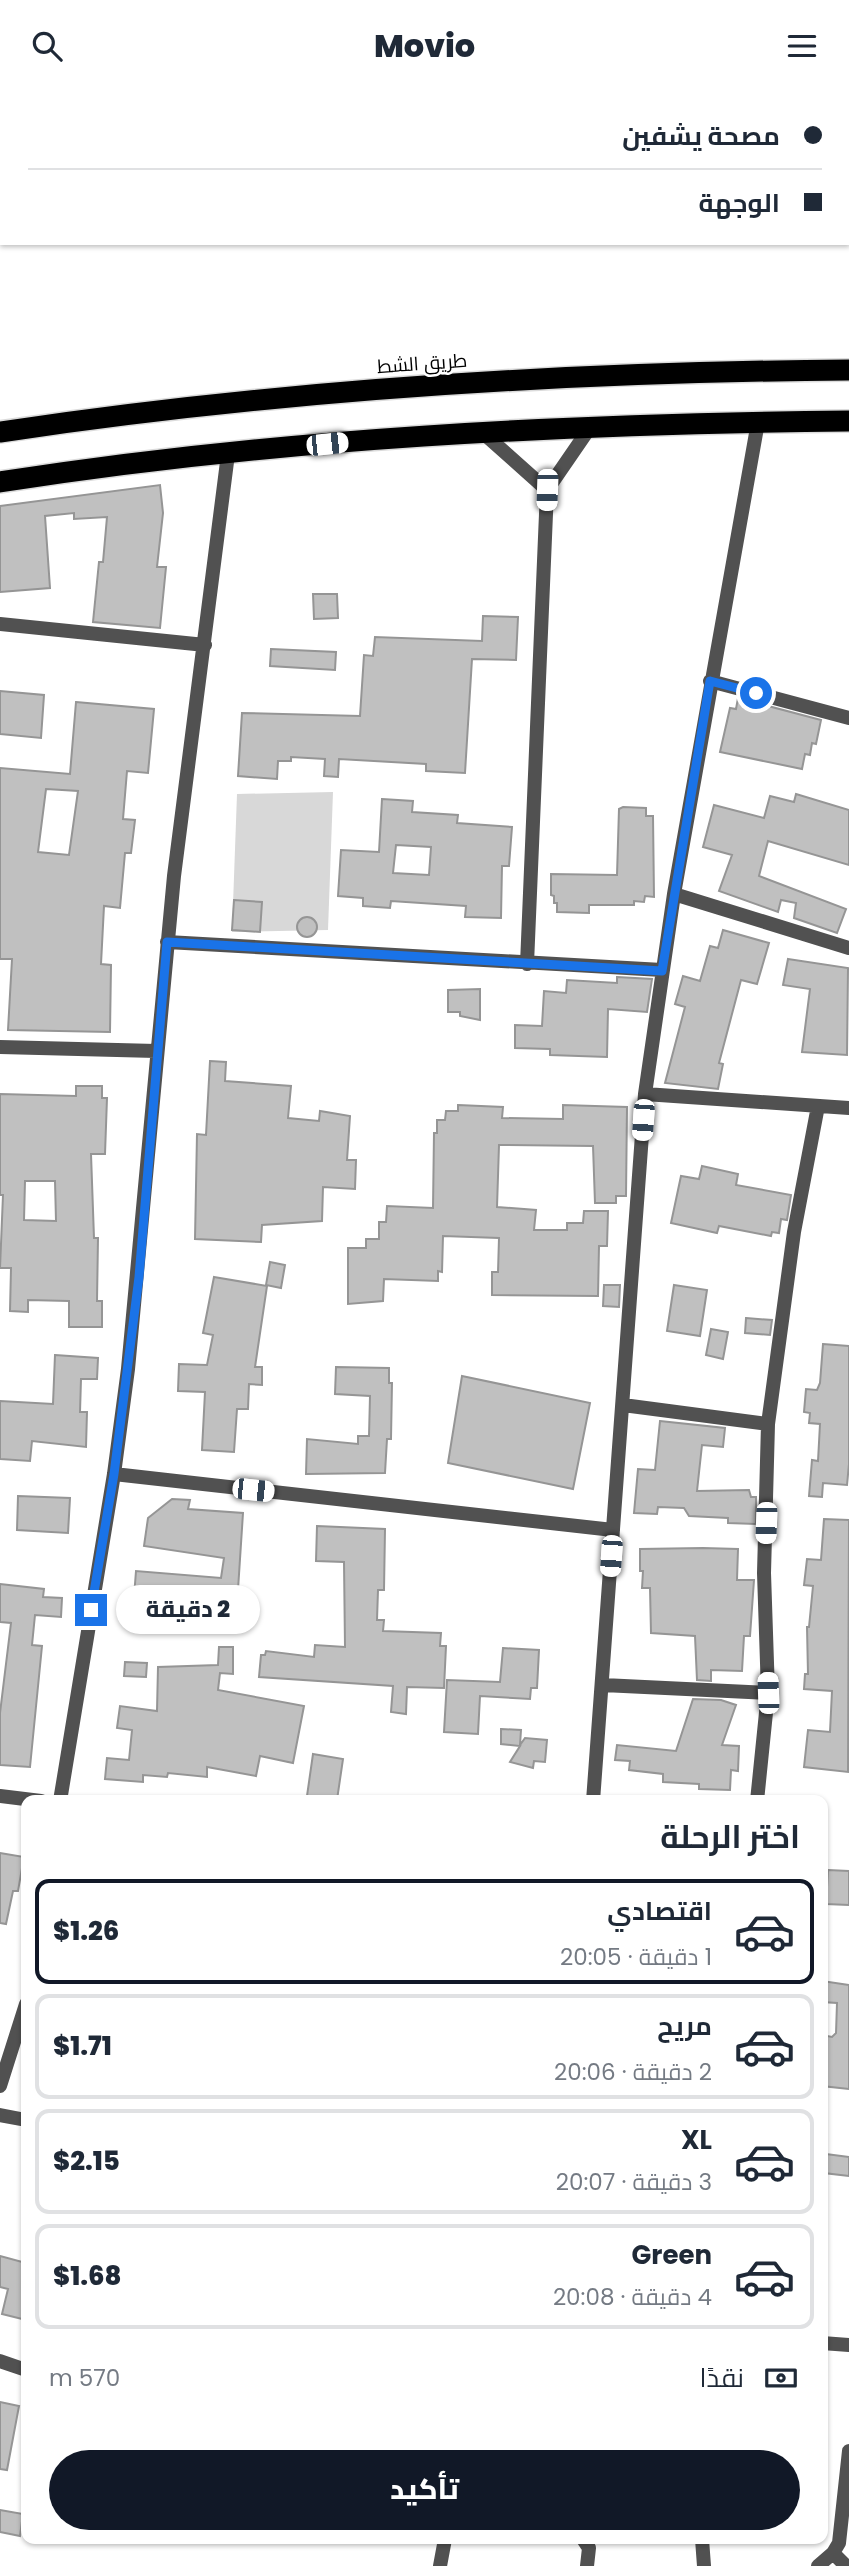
<!DOCTYPE html>
<html lang="ar">
<meta charset="utf-8">
<style>
body{margin:0;font-family:Poppins,Cairo,sans-serif;background:#f6f6f7;color:#1f2937;direction:rtl;height:100vh;display:flex;flex-direction:column;font-size:26px;white-space:nowrap}
*{box-sizing:border-box;margin:0}
p{font-size:23px;color:#747a83}
.icon{flex:none;width:38px;height:38px;fill:none;stroke:currentColor;stroke-width:2;stroke-linecap:round;stroke-linejoin:round}
.map{position:relative;flex:1;overflow:hidden;direction:ltr}
.drawer{position:absolute;left:21px;top:1704px;width:807px;height:749px;display:flex;flex-direction:column;background:#fff;border-radius:14px;box-shadow:0 2px 5px #0004;direction:rtl}
.drawer>*{flex:none}
.top-card{position:absolute;left:0px;top:0px;width:850px;height:154px;box-shadow:0 2px 5px #0004;direction:rtl;display:grid;align-content:center;height:154px;padding:0 28px;background:#fff}
.end{position:absolute;width:32px;height:32px;margin:-16px;border:9px solid #1a73e8;background:#fff;box-shadow:0 0 0 4px #fff}
.from{border-radius:50%}
.bubble{position:absolute;height:49px;border-radius:24px;background:#fff;box-shadow:0 2px 5px #0004;font-size:23px;font-weight:800;line-height:49px;text-align:center;direction:rtl}
.car{position:absolute;width:21px;height:42px;margin:-21px -10px;border-radius:9px;box-shadow:0 0 5px 2px #0007;background:linear-gradient(#fff 24%,#345 0 40%,#fff 0 76%,#345 0 86%,#fff 0)}
.top-card b{display:flex;align-items:center;gap:24px;height:66px;font-size:26px}
.top-card b+b{border-top:2px solid #e0e1e3}
.top-card i{width:18px;height:18px;background:#1f2937}
ul{padding:0;list-style:none}
li{display:flex;align-items:center;gap:21px;height:105px;margin:0 14px 10px;padding:0 14px;border:4px solid #e0e1e3;border-radius:14px}
li div{flex:1}
li b{display:block;font-size:26px}
li em{font-style:normal;font-weight:800}
li.active{border-color:#111827}
li>.icon{width:63px;height:63px;stroke-width:1.5}
h2{padding:0 28px;font-size:32px;line-height:84px}
.pay{display:flex;align-items:center;gap:18px;height:77px;padding:0 28px;font-size:26px}
.pay p{margin-inline-start:auto}
.primary-button{display:flex;gap:14px;margin-top:auto;padding:14px 28px}
.primary-button a{flex:1;height:80px;border-radius:42px;background:#111827;color:#fff;font-size:28px;font-weight:800;line-height:80px;text-align:center}
header{display:flex;justify-content:space-between;align-items:center;height:91px;padding:0 28px;background:#fff;font-size:32px;font-weight:800}
.map>svg:first-child{display:block}
</style>
<header><svg class="icon" aria-label="menu" viewBox="0 0 24 24"><path d="M4 6h16M4 12h16M4 18h16"/></svg>Movio<svg class="icon" aria-label="search" viewBox="0 0 24 24"><circle cx="10" cy="10" r="6"/><path d="M15 15l6 6"/></svg></header>
<div class="map">
<svg width="849" height="2475" viewBox="0 0 849 2475">
<rect width="100%" height="100%" fill="#fff"/>
<path fill="#d8d8d8" d="M333,701L328,839L232,841L237,703Z"/>
<path fill="#c0c0c0" stroke="#959595" stroke-width="2" fill-rule="evenodd" d="M160,394L163,422L157,476H166L160,537L93,531L99,471H103L107,426L74,428V422L45,425L50,497L0,501V415Z
M313,503H337L338,527L314,528Z
M483,525L518,526L516,569L472,568L465,682L426,680V673L339,668L338,686L324,685L325,668L291,666V670H278L277,688L238,685L242,622L360,625L364,564L373,565L375,546L482,550Z
M271,558L336,561L335,579L270,575Z
M0,600L44,604L41,647L0,643Z
M738,607L821,629L816,653L812,652L810,664L805,663L802,678L720,661L730,617L736,618Z
M76,611L154,618L148,682L127,680L123,728L135,729L131,762H125L120,817L104,815L101,873L111,874L110,941L8,939L12,868H0V677L70,683ZM46,698L78,700L69,764L38,761Z
M796,703L849,719V774L768,750L759,785L846,818L837,842L794,827L796,812L781,809L778,821L719,800L732,764L703,756L714,714L764,727L770,705L794,711Z
M382,708L413,710L412,721L458,724L457,732L512,736L509,775H502L501,827L465,826L466,815L391,810L390,817L363,815V807L338,805L341,759L379,761ZM396,754L431,756L429,784L393,782Z
M623,716L646,717V725H653L654,806L645,805L644,811L634,810V814H589V822L557,821V812H554V805L551,804V783L617,784L619,718Z
M234,809L262,811L260,841L232,839Z
M297 836a10 10 0 1 1 20 0a10 10 0 1 1-20 0Z
M723,839L769,852L757,893L741,889L719,972L723,973L718,998L665,992L685,916L675,913L683,885L700,890L710,855L718,857Z
M788,868L848,877L847,964L802,961L810,898L783,894Z
M617,886L652,888L647,921L608,918L607,966L550,964V958L515,957V934L542,935L544,900L566,902L567,889L617,892Z
M480,898V929L460,925V921H448V899Z
M210,970L226,971L225,990L291,995L288,1027L319,1030L320,1020L350,1025L347,1069H356L355,1098L323,1096L322,1130L262,1134L261,1151L195,1148L197,1043L206,1044Z
M76,995H102V1007H107L105,1063H91L94,1147H98L97,1210H102V1236H69V1210L28,1209V1221L10,1220L11,1177H0L3,1104H0V1003L76,1005ZM25,1090H55L56,1130L24,1129Z
M458,1014L503,1016L502,1027L563,1028V1014L627,1016L626,1105H616V1112H595L593,1055L499,1054L497,1116L536,1119L534,1139H567V1132H583L584,1120H608L607,1155H599L598,1205L492,1204V1181H498L499,1147L443,1145L442,1181L438,1180V1190L384,1188L383,1210L348,1213V1157H366V1148H379V1131H386L387,1115L433,1117L434,1042H437V1029H445L446,1020H458Z
M702,1075L738,1083L736,1094L791,1104L787,1129L781,1128L779,1142L772,1141L771,1145L719,1135L717,1142L671,1132L681,1085L699,1088Z
M270,1171L285,1174L281,1197L266,1194Z
M214,1186L267,1195L255,1276H262V1294L249,1293L248,1318H237L234,1361L202,1359L205,1301L178,1300L179,1273L207,1274L213,1244L203,1242Z
M604,1194H620L619,1216L603,1215Z
M674,1194L707,1199L700,1245L667,1240Z
M746,1227L772,1229L770,1244L745,1242Z
M711,1238L728,1241L723,1268L706,1264Z
M823,1253L849,1255V1373L847,1394L823,1392L822,1406L809,1405L812,1369L818,1370L820,1333L809,1332L810,1322L804,1321L806,1298L817,1299L820,1292Z
M55,1264L98,1267L97,1288H81L80,1321H87L86,1356L32,1350L30,1370L0,1368V1310L53,1313Z
M336,1276L389,1277V1292H392L391,1348H387L385,1382L306,1383L307,1348L358,1353V1345H369L370,1305L335,1303Z
M462,1285L590,1312L573,1398L448,1372Z
M660,1330L725,1337L723,1356L702,1354L697,1400L749,1399L751,1406H756V1433L728,1432V1427L689,1425L684,1417L658,1416L657,1423L634,1422L638,1378L655,1379Z
M18,1405L70,1407L68,1442L17,1439Z
M172,1408L190,1409L188,1418L243,1422L237,1514H203V1522L133,1519L136,1480L221,1487L224,1467L144,1455L148,1427Z
M824,1428L849,1429L848,1681L804,1676L808,1639L830,1641L832,1600L804,1598L805,1583H808L807,1536H809L813,1495L804,1494L807,1468L821,1469Z
M317,1435L385,1438L384,1499H378L377,1529H384L383,1540L441,1542L440,1555H446L444,1597L407,1596L406,1623L391,1621L393,1595L259,1586L261,1564H265L266,1560L314,1566L315,1554L345,1556L344,1471L316,1470Z
M703,1457L738,1458L737,1489H754L750,1545H744L742,1580L711,1579V1590L697,1589L695,1545L651,1542L650,1497H642L643,1480H640V1458Z
M0,1493L44,1498L43,1506L62,1507L61,1526L35,1524L32,1554L42,1555L30,1676L0,1674V1622L11,1532L0,1531Z
M219,1556H233V1583L220,1582L218,1599L304,1615L293,1672L260,1665L256,1685L207,1676V1686L168,1682L167,1686L143,1684V1691L105,1688L107,1667L129,1669L132,1639L117,1637L120,1615L157,1620L158,1576L218,1574Z
M503,1557L539,1559L537,1597H531L530,1608L480,1605L478,1643L444,1641L447,1589L500,1591Z
M125,1571L147,1572L146,1586L124,1585Z
M693,1608L721,1609L736,1614L722,1654L739,1655L738,1680L731,1679L730,1699L699,1698V1693L663,1691V1683L629,1679L630,1670L615,1669L617,1654L676,1660Z
M501,1638L521,1639L520,1654L525,1647L547,1649L545,1671L534,1670L533,1677L510,1671L520,1655L501,1653Z
M313,1663L343,1668L337,1709L307,1705Z
M0,1762L24,1766L18,1800H13L6,1833L0,1832Z
M828,1779L849,1780V1814L826,1813Z
M822,1890L849,1894V1998L822,1995V1944L832,1946L836,1942L837,1912L822,1911Z
M826,2063L849,2066V2085L824,2082Z
M0,2165L26,2172V2229L2,2223L8,2198L0,2196Z
M0,2311L19,2315L7,2379L0,2378Z
M0,2419L23,2423L20,2445L0,2441Z"/>
<g fill="none" stroke-linecap="round" stroke-linejoin="round">
<defs>
<path id="highway" d="M0,341C281,299 565,281 849,279
M0,391C281,347 565,333 849,330"/>
</defs>
<use href="#highway" stroke="#dbdbdb" stroke-width="24"/>
<path stroke="#515151" stroke-width="14" d="M482,341L547,399
M0,533L205,554
M710,590L849,627
M674,803L849,857
M167,851L662,879
M527,873L547,399L591,335
M0,956L156,960
M645,1003L849,1017
M623,1314L768,1333
M114,1383L613,1439
M603,1594L768,1602
M0,1705L41,1710
M60,1710L114,1383L128,1278L174,785L228,363
M593,1710L645,1003L674,803L758,331
M757,1710L768,1602L764,1482L768,1333L794,1141L818,1015
M0,1995L26,1913
M0,2024L26,2029
M822,2252L849,2254
M0,2270L26,2279
M583,2448L589,2457L587,2475
M702,2448L704,2475
M833,2462L846,2475
M440,2475L445,2448
M818,2475L833,2462L839,2452L849,2360"/>
<use href="#highway" stroke="#000" stroke-width="21"/>
</g>
<g fill="none" stroke-linecap="round" stroke-linejoin="round">
<path stroke="#1a73e8" stroke-width="9" d="M91,1519L114,1383L139,1186L167,851L662,880L710,590L756,602"/>
</g>
<g text-anchor="middle" stroke-width="5" stroke-linejoin="round" paint-order="stroke">
<g font-size="19" fill="#000" stroke="#fff">
<text transform="translate(422 272) rotate(-4)" y="7">طريق الشط</text>
</g>
</g>
</svg>
<i class="end from" style="left:756px;top:602px"></i>
<i class="end" style="left:91px;top:1519px"></i>
<div class="bubble" style="left:116px;top:1494px;width:144px">2 دقيقة</div>
<i class="car" style="left:327px;top:353px;rotate:84deg"></i>
<i class="car" style="left:547px;top:399px;rotate:182deg"></i>
<i class="car" style="left:643px;top:1029px;rotate:184deg"></i>
<i class="car" style="left:253px;top:1399px;rotate:96deg"></i>
<i class="car" style="left:766px;top:1432px;rotate:182deg"></i>
<i class="car" style="left:611px;top:1465px;rotate:184deg"></i>
<i class="car" style="left:768px;top:1602px;rotate:358deg"></i>
<div class="top-card">
<b><i class="from"></i>مصحة يشفين</b>
<b><i></i>الوجهة</b>
</div>
<section class="drawer">
<h2>اختر الرحلة</h2>
<ul>
<li class="active"><svg class="icon" aria-label="car" viewBox="0 0 24 24"><path d="M5 17H2v-5l4-1 3-4h7l3 4 3 1v5h-3M9 17h6M6 11h13"/><circle cx="7" cy="17" r="2"/><circle cx="17" cy="17" r="2"/></svg><div><b>اقتصادي</b><p>1 دقيقة · 20:05</p></div><em>$1.26</em></li>
<li><svg class="icon" aria-label="car" viewBox="0 0 24 24"><path d="M5 17H2v-5l4-1 3-4h7l3 4 3 1v5h-3M9 17h6M6 11h13"/><circle cx="7" cy="17" r="2"/><circle cx="17" cy="17" r="2"/></svg><div><b>مريح</b><p>2 دقيقة · 20:06</p></div><em>$1.71</em></li>
<li><svg class="icon" aria-label="car" viewBox="0 0 24 24"><path d="M5 17H2v-5l4-1 3-4h7l3 4 3 1v5h-3M9 17h6M6 11h13"/><circle cx="7" cy="17" r="2"/><circle cx="17" cy="17" r="2"/></svg><div><b>XL</b><p>3 دقيقة · 20:07</p></div><em>$2.15</em></li>
<li><svg class="icon" aria-label="car" viewBox="0 0 24 24"><path d="M5 17H2v-5l4-1 3-4h7l3 4 3 1v5h-3M9 17h6M6 11h13"/><circle cx="7" cy="17" r="2"/><circle cx="17" cy="17" r="2"/></svg><div><b>Green</b><p>4 دقيقة · 20:08</p></div><em>$1.68</em></li>
</ul>
<div class="pay"><svg class="icon" aria-label="cash" viewBox="0 0 24 24"><path d="M3 7h18v10H3z"/><circle cx="12" cy="12" r="2"/></svg>نقدًا<p>570 m</p></div>
<div class="primary-button"><a>تأكيد</a></div>
</section>
</div>
